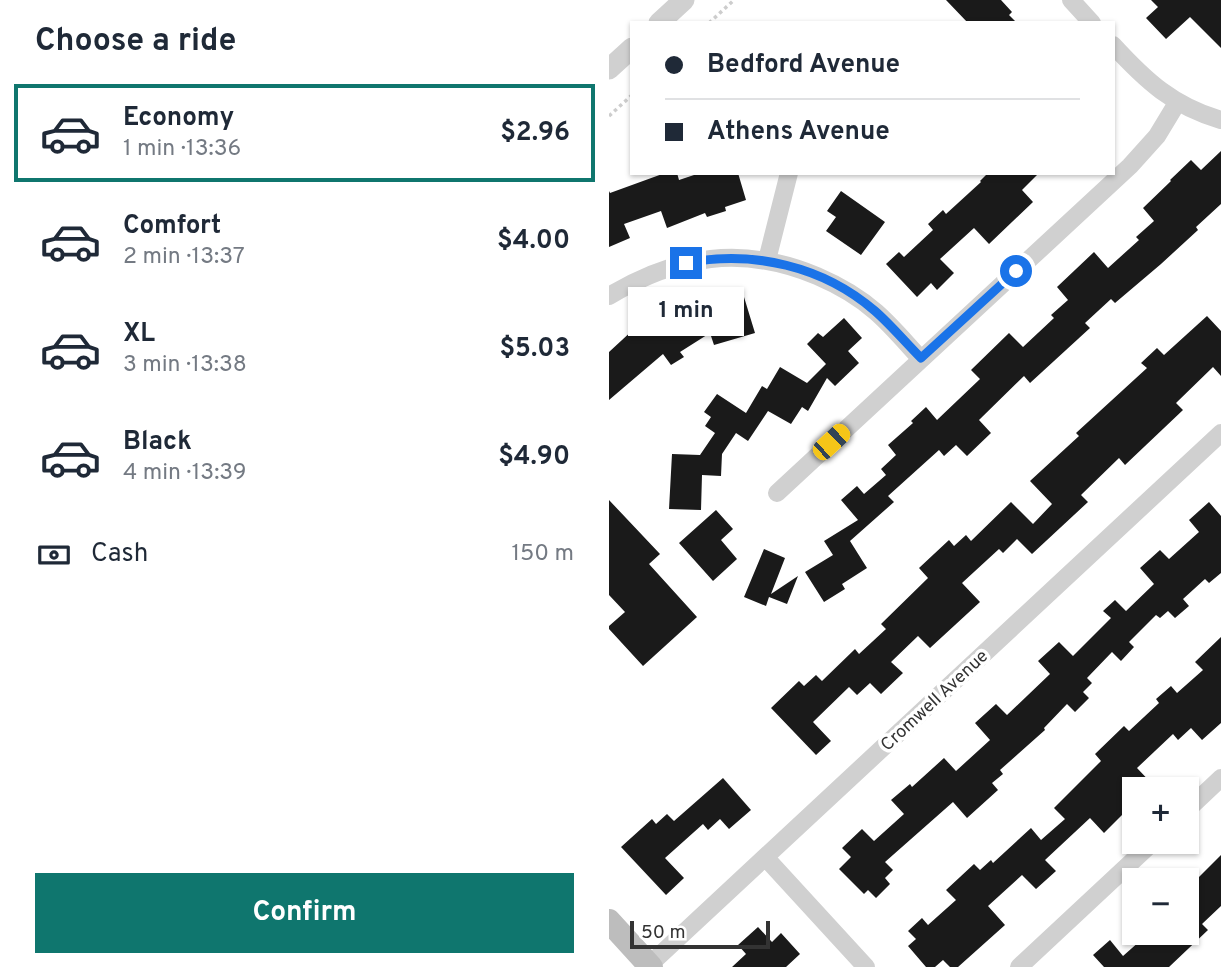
<!DOCTYPE html>
<meta charset="utf-8">
<style>
body{margin:0;font-family:Overpass,sans-serif;background:#f2f2f3;color:#1f2937;height:100vh;display:flex;flex-direction:column;font-size:26px;white-space:nowrap}
*{box-sizing:border-box;margin:0}
p{font-size:23px;color:#747a83}
.icon{flex:none;width:38px;height:38px;fill:none;stroke:currentColor;stroke-width:2;stroke-linecap:round;stroke-linejoin:round}
.map{position:relative;flex:1;overflow:hidden}
.panel{display:flex;flex-direction:column;background:#fff;width:609px}
.panel>*{flex:none}
.guide{position:absolute;left:21px;top:21px;width:485px;height:154px;border-radius:0px;box-shadow:0 2px 5px #0004;display:grid;align-content:center;height:154px;padding:0 35px;background:#fff}
.fabs{position:absolute;left:513px;top:777px;display:grid;gap:14px}
.fabs a{display:grid;place-items:center;width:77px;height:77px;border-radius:0px;background:#fff;box-shadow:0 2px 5px #0004;font-size:35px}
.scale{position:absolute;left:21px;bottom:18px;width:140px;box-sizing:border-box;padding-left:7px;border:4px solid #333;border-top:0;font-size:19px;line-height:24px;white-space:nowrap;color:#333;-webkit-text-stroke:5px #fff;paint-order:stroke}
.end{position:absolute;width:32px;height:32px;margin:-16px;border:9px solid #1a73e8;background:#fff;box-shadow:0 0 0 4px #fff}
.from{border-radius:50%}
.bubble{position:absolute;height:49px;border-radius:0px;background:#fff;box-shadow:0 2px 5px #0004;font-size:23px;font-weight:700;line-height:49px;text-align:center}
.car{position:absolute;width:21px;height:42px;margin:-21px -10px;border-radius:9px;box-shadow:0 0 5px 2px #0007;background:linear-gradient(#f5c518 24%,#345 0 40%,#f5c518 0 76%,#345 0 86%,#f5c518 0)}
.guide b{display:flex;align-items:center;gap:24px;height:66px;font-size:26px}
.guide b+b{border-top:2px solid #e0e1e3}
.guide i{width:18px;height:18px;background:#1f2937}
ul{padding:0;list-style:none}
li{display:flex;align-items:center;gap:21px;height:98px;margin:0 14px 10px;padding:0 21px;border:4px solid transparent;border-radius:0px}
li div{flex:1}
li b{display:block;font-size:26px}
li em{font-style:normal;font-weight:700}
li.current{border-color:#0f766e}
li>.icon{width:63px;height:63px;stroke-width:1.5}
h2{padding:0 35px;font-size:32px;line-height:84px}
.pay{display:flex;align-items:center;gap:18px;height:77px;padding:0 35px;font-size:26px}
.pay p{margin-inline-start:auto}
.primary-button{display:flex;gap:14px;margin-top:auto;padding:14px 35px}
.primary-button a{flex:1;height:80px;border-radius:0px;background:#0f766e;color:#fff;font-size:28px;font-weight:700;line-height:80px;text-align:center}
main{display:flex;flex:1;min-height:0}
.map>svg:first-child{display:block}
</style>
<main>
<section class="panel">
<h2>Choose a ride</h2>
<ul>
<li class="current"><svg class="icon" aria-label="car" viewBox="0 0 24 24"><path d="M5 17H2v-5l4-1 3-4h7l3 4 3 1v5h-3M9 17h6M6 11h13"/><circle cx="7" cy="17" r="2"/><circle cx="17" cy="17" r="2"/></svg><div><b>Economy</b><p>1 min · 13:36</p></div><em>$2.96</em></li>
<li><svg class="icon" aria-label="car" viewBox="0 0 24 24"><path d="M5 17H2v-5l4-1 3-4h7l3 4 3 1v5h-3M9 17h6M6 11h13"/><circle cx="7" cy="17" r="2"/><circle cx="17" cy="17" r="2"/></svg><div><b>Comfort</b><p>2 min · 13:37</p></div><em>$4.00</em></li>
<li><svg class="icon" aria-label="car" viewBox="0 0 24 24"><path d="M5 17H2v-5l4-1 3-4h7l3 4 3 1v5h-3M9 17h6M6 11h13"/><circle cx="7" cy="17" r="2"/><circle cx="17" cy="17" r="2"/></svg><div><b>XL</b><p>3 min · 13:38</p></div><em>$5.03</em></li>
<li><svg class="icon" aria-label="car" viewBox="0 0 24 24"><path d="M5 17H2v-5l4-1 3-4h7l3 4 3 1v5h-3M9 17h6M6 11h13"/><circle cx="7" cy="17" r="2"/><circle cx="17" cy="17" r="2"/></svg><div><b>Black</b><p>4 min · 13:39</p></div><em>$4.90</em></li>
</ul>
<div class="pay"><svg class="icon" aria-label="cash" viewBox="0 0 24 24"><path d="M3 7h18v10H3z"/><circle cx="12" cy="12" r="2"/></svg>Cash<p>150 m</p></div>
<div class="primary-button"><a>Confirm</a></div>
</section>
<div class="map">
<svg width="612" height="967" viewBox="0 0 612 967">
<rect width="100%" height="100%" fill="#fff"/>
<path fill="#1a1a1a" d="M337,0H392L403,12L400,15L408,23H359Z
M542,0H612V48L581,17L557,39L537,18L549,7Z
M612,151V204L587,227L589,230L552,264L506,303L502,299L476,323L481,328L421,383L415,376L370,420L382,433L358,456L347,445L335,456L330,450L279,496L285,502L241,541L258,568L233,584L236,589L215,602L196,572L224,555L215,541L249,520L232,500L248,486L255,494L277,475L272,469L287,455L279,445L304,423L302,421L317,407L328,420L371,379L362,370L400,333L414,347L445,318L442,315L459,300L448,287L485,252L499,268L530,240L527,237L545,221L534,208L562,181L561,180L582,160L592,170Z
M56,173H68L70,180L91,173H129L137,200L116,207L117,211L98,217L96,213L58,228L52,211L15,224L21,238L0,247V191L1,193Z
M379,173H430L413,190L424,202L380,244L365,228L331,259L345,273L328,290L322,283L308,297L277,264L290,252L295,257L324,230L319,224L334,210L337,214L372,182L371,181Z
M232,191L276,222L252,255L217,231L227,217L218,211Z
M114,294L117,302L135,297L146,333L105,345L101,333L71,352L75,357L62,365L54,354L0,400V352L26,328L55,309L63,323L93,303L92,300Z
M598,316L612,331V376L604,367L567,403L574,410L516,465L510,458L472,495L479,502L423,554L408,539L394,553L390,549L353,583L371,602L321,648L309,636L282,662L294,673L272,694L261,683L248,695L240,687L204,722L222,741L207,755L162,708L190,681L195,686L207,675L213,681L246,649L250,654L277,629L272,624L319,578L310,568L340,540L345,546L357,535L362,541L402,502L424,524L443,504L421,481L470,436L467,433L538,368L532,363L548,348L555,355Z
M235,318L253,338L239,351L250,363L226,386L218,378L199,411L193,407L182,424L159,411L139,441L127,433L113,454L112,476L93,475L92,510L60,509L63,454L91,455L106,433L96,426L102,417L95,412L108,394L137,413L153,386L158,389L171,367L198,383L217,364L198,344L209,333L214,337Z
M0,500L51,554L40,564L88,617L34,666L0,629V626L16,612L0,595Z
M600,502L612,516V573L600,583L596,579L574,599L580,606L566,618L559,611L551,618L547,615L520,642L525,647L512,661L503,652L478,678L483,683L474,692L480,698L466,712L458,704L435,728L436,730L391,770L394,774L383,783L389,790L358,818L344,802L276,862L284,870L276,878L281,884L267,898L259,890L255,894L230,869L242,857L233,848L253,829L265,841L295,814L282,800L301,784L303,787L335,758L347,771L381,740L366,723L387,704L398,715L441,674L429,661L450,642L464,656L502,618L494,611L506,600L517,611L545,584L531,568L551,550L560,559L590,532L580,520Z
M107,510L124,529L112,540L128,559L104,581L70,543Z
M155,549L176,558L162,594L189,576L178,604L160,597L157,606L135,597Z
M612,637V723L593,740L582,728L569,740L564,734L528,768L548,789H525V803L495,833L481,818L436,860L447,871L427,889L413,875L379,906L396,925L349,967H341L334,960L326,967H317L299,946L307,939L299,931L313,918L319,925L347,900L337,890L365,864L371,870L382,860L384,863L422,828L432,840L456,819L445,808L492,761L486,754L515,726L520,731L550,703L547,699L562,686L568,693L594,670L586,662Z
M114,778L142,810L120,829L111,819L99,830L94,824L56,858L75,878L57,895L12,847L43,819L47,824L58,814L65,821Z
M612,855V906L593,924L599,930L560,967H495L484,955L501,940L514,956L540,933H578V889Z
M149,927L163,942L172,933L191,954L177,967H123L137,954L129,945Z"/>
<g fill="none" stroke-linecap="round" stroke-linejoin="round">
<path stroke="#cdcdcd" stroke-width="3.5" stroke-dasharray="3.5 3.5" stroke-linecap="butt" d="M100,23L125,0
M0,116L23,95"/>
<path stroke="#d0d0d0" stroke-width="18" d="M462,0L483,23
M504,45C537,81 564,106 612,120
M158,260L180,173
M0,296C68,255 134,245 208,276C229,285 250,297 267,312C283,326 297,343 311,358
M168,493L521,166L548,136L568,103
M578,810L612,778
M157,858L257,967
M38,967L612,433
M410,967L544,842"/>
<path stroke="#d0d0d0" stroke-width="21" d="M50,23L75,0
M0,69L23,48"/>
<path stroke="#bdbdbd" stroke-width="24" d="M0,921L42,967"/>
</g>
<g fill="none" stroke-linecap="round" stroke-linejoin="round">
<path stroke="#1a73e8" stroke-width="9" d="M77,263C144,250 214,266 266,311C282,325 297,343 312,358L407,271"/>
</g>
<g text-anchor="middle" stroke-width="7" stroke-linejoin="round" paint-order="stroke">
<g font-size="18" fill="#333" stroke="#fff">
<text transform="translate(325 700) rotate(-43)" y="6">Cromwell Avenue</text>
</g>
</g>
</svg>
<div class="fabs">
<a>+</a>
<a>−</a>
</div>
<div class="scale">50 m</div>
<i class="end from" style="left:407px;top:271px"></i>
<i class="end" style="left:77px;top:263px"></i>
<div class="bubble" style="left:19px;top:287px;width:116px">1 min</div>
<i class="car" style="left:222px;top:442px;rotate:47deg"></i>
<div class="guide">
<b><i class="from"></i>Bedford Avenue</b>
<b><i></i>Athens Avenue</b>
</div>
</div>
</main>
